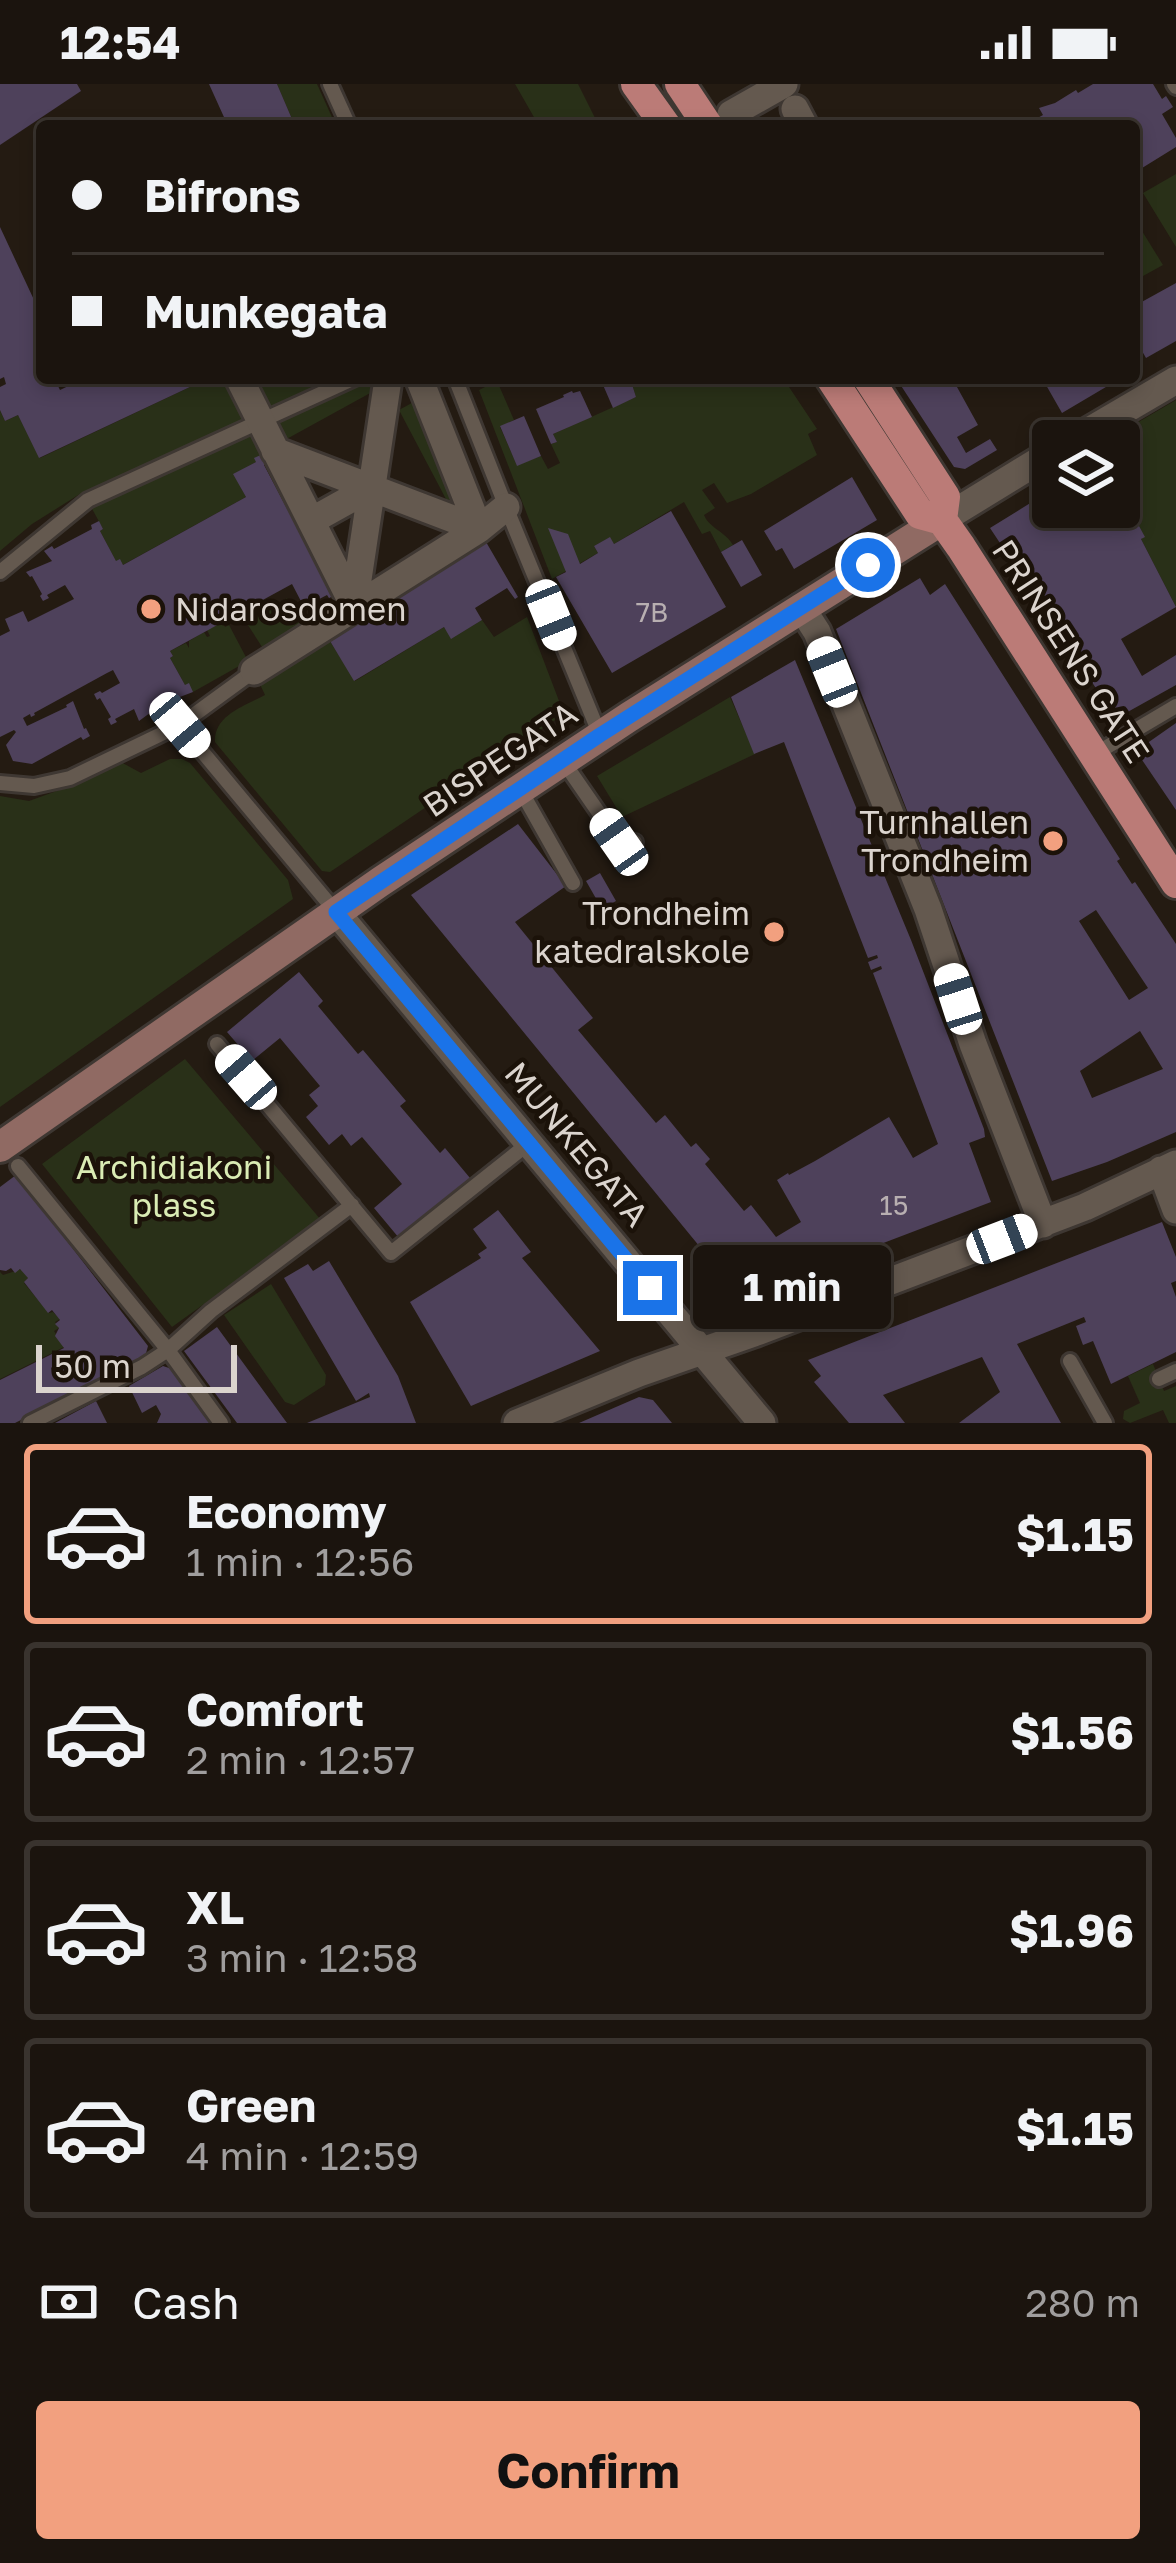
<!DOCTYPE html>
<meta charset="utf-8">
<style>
body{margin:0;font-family:"Golos Text",sans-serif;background:#28211c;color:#f1f3f6;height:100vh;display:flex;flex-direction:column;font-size:45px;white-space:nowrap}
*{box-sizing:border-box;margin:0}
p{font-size:39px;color:#a09e9e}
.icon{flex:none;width:66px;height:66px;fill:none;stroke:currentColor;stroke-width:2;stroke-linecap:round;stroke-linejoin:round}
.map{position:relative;height:1339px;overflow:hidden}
.panel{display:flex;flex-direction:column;background:#1b140e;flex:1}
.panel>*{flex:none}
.banner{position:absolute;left:36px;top:36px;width:1104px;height:264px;border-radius:12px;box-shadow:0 6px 18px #0003,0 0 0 3px #39332e;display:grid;align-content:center;height:264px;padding:0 36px;background:#1b140e}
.fabs{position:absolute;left:1032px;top:336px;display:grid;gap:24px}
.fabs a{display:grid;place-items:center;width:108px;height:108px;border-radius:12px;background:#1b140e;box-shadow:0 6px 18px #0003,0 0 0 3px #39332e;font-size:60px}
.scale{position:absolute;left:36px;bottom:30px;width:201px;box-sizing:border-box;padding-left:12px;border:6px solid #dbd4ce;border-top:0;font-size:33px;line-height:42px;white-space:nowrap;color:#dbd4ce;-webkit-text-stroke:9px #1b1209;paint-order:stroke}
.end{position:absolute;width:54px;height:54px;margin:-27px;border:15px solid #1a73e8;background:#fff;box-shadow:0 0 0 6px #fff}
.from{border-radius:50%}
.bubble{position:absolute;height:84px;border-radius:12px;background:#1b140e;box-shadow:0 6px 18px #0003,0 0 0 3px #39332e;font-size:39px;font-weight:700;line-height:84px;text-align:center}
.car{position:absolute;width:36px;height:72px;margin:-36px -18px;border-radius:15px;box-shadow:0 0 9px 3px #0007;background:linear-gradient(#fff 24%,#345 0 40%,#fff 0 76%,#345 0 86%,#fff 0)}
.banner b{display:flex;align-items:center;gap:42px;height:114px;font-size:45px}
.banner b+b{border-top:3px solid #39332e}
.banner i{width:30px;height:30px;background:#f1f3f6}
ul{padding:21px 0 0;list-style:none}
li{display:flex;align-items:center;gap:36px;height:180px;margin:0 24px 18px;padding:0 12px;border:6px solid #39332e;border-radius:12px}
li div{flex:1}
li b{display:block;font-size:45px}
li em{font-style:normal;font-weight:700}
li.current{border-color:#f2a07f}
li>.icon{width:108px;height:108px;stroke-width:1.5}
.pay{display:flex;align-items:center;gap:30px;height:132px;padding:0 36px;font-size:45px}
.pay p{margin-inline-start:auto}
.action{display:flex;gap:24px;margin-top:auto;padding:24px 36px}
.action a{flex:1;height:138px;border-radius:12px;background:#f2a07f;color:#111;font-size:48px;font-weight:700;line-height:138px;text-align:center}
.status{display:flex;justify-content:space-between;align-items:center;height:84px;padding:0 60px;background:#1b140e;direction:ltr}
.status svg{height:33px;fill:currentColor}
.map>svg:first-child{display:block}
</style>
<div class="status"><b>12:54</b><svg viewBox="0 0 49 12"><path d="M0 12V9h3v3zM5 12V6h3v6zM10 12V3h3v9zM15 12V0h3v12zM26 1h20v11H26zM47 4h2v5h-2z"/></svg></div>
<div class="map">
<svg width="1176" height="1339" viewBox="0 0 1176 1339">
<rect width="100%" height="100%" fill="#241b12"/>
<path fill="#293018" d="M277,0H317L336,42H295Z
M515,0H578L599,42H539Z
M1176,90V163L1143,109Z
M1134,134L1163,181L1134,197Z
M209,294H224L263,371L256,378L234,390L246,413L119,483L100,447L103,445L83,408L32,440L0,467V326L5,337L18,331L40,374Z
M252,294H332L272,322L264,320Z
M373,294H379L383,302L283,357L277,341L280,338Z
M630,294H783L817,345L808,350L817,371L751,410L727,419L714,399L702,406L715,424L704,431C709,444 726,448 733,461L721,468L710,447L702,450L684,418L614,460L609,454L594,462L598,469L552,495L479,306L497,297L514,336L500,343L517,381L541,372L548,385L560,379L551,360L557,358L553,350L636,313Z
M419,315L455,413L447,417L399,326Z
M1176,316V523L1141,455L1144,452L1119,405V357H1106Z
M287,514L303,545L264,566L246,538Z
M527,533L564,630L330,788L322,787L215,658C214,631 245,622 265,611L258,596L328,554L355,597L444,543L452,554L482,536L494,553Z
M223,538L225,543L229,541L248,577L193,608L185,601L170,574L173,572L170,567L186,559L189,564V557L204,548L207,553L210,552L207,546Z
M730,613L755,670L622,733L597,692Z
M170,675H182L190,679L288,796L293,815L0,1023V712L29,717L76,700L119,677L141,689Z
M185,975L321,1136L172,1243L42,1080Z
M22,1185L28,1194L24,1199L49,1229L53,1228L60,1235L55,1238L59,1244L54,1247L64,1263L0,1295V1188L3,1191Z
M271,1200L326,1291L325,1301L294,1321L285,1318L224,1231Z
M1153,1280L1164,1307L1176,1302V1339H1169L1163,1326L1130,1339L1123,1335L1124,1327L1140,1319L1128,1292Z"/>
<path fill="#4e415b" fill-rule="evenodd" d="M0,0H77L81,7L0,61Z
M209,0H277L295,42H228Z
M1093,0H1153L1162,15L1166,12L1173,23L1162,30L1176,54V63L1134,89V42H1023L1043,31L1039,24L1055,19L1076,6L1078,9Z
M0,143L42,233V294H54L60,306L85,294H209L39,374L18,331L5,337L0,326V303L6,300L4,293L0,295Z
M1176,199V257L1146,274L1134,253V212L1138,220Z
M600,294H630L636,313L613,324Z
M896,294H952L978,341L957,353L966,369L990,355L997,366L965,385L954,383Z
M1042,294H1107L1111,300L1062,329Z
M572,307L573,309L580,307L592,333L553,350L557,358L551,360L536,325L564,313L563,311Z
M524,332L541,372L517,382L500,342Z
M263,370L267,379L264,381L328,502L332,499L338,510L329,514L327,511L304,523L292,500L170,567L173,572L170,574L185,601L189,599L193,608L172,616L178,627L160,636L154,626L139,637L134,625L115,635L117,638L111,641L108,635L111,633L100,614L97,616L94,610L100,607L102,609L120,599L113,586L107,589L34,629L35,631L31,633L30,630L23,634L27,642L67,623L66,621L73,617L84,645L86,644L90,652L83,656L81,653L32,680L13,677L6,661L16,648L14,646L0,653V552L10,547L5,535L23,527L28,538L74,515L65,501L47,511L49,514L43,517L40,512L42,510L32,492L30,493L26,488L52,477L44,467L52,462L54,465L92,445L91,441L99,437L103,445L100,447L116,477L120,475L123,481L246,413L233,390L256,378L254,374Z
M852,393L877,436L794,485L782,464L776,467L764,447Z
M1053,405V423H1119V405L1145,453L1141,455L1176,523L1121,555L1142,592L1176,571V601L1124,630L1111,627L990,444Z
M671,427L726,523L612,589L556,493L566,488L548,444L568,450L580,480L598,469L594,462L610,453L614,460Z
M482,451L518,513L515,515L507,504L475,524L482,536L451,555L444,543L354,597L324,547Z
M742,456L762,491L741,503L721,468Z
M920,494L930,511L945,500L1120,775L1117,777L1132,800L1135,798L1176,860V1048L1107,1078L1052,1097L836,545ZM1096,826L1148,904L1129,916L1079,837ZM1140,947L1163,985L1092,1014L1080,987Z
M795,576L911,856L984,1045L985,1053L969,1059L991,1118L844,1174L838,1162L821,1172L814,1160L746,1219L411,811L518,740L566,802L515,838L593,934L578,946L656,1039L665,1031L691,1063L696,1059L710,1075L705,1080L744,1127L751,1121L776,1153L801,1138L777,1096L788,1089L789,1091L815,1077L889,1033L913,1074L938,1060L873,889L882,885L881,882L871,886L868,878L878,874L877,871L868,874L784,658L754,670L731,613Z
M1176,639V726L1136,667Z
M600,789L616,817L602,825L586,797Z
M299,888L323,917L318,922L358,970L363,966L406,1017L400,1022L440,1069L445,1064L470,1094L399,1154L374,1124L402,1100L362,1053L351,1062L342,1050L329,1061L306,1033L318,1022L309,1011L320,1002L280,954L252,977L227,948Z
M16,1091L148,1262L145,1273L15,1339H0V1296L64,1264L55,1252L59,1244L55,1240L60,1236L52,1226L48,1229L24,1198L28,1194L20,1185L15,1189L11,1184L6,1187L0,1186V1103Z
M498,1126L531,1168L522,1174L600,1267L471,1322L410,1218L481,1174L478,1170L487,1164L473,1145Z
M1162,1138L1176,1173V1197L1171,1199L1176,1213V1268L1111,1300L1093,1257L1083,1261L1076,1242L1086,1238L1084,1233L1017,1260L1061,1339H959L1000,1308L982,1273L883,1311L905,1339H849L814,1298L821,1292L808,1276Z
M329,1177L398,1292L416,1339H307L370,1313L369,1309L356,1317L284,1194L308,1180L313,1187Z
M217,1243L287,1339H237L184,1267Z
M163,1282L172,1285L210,1339H157L161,1330L156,1321L142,1329L129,1302Z
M639,1313L653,1316L672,1339H579Z
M96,1317L107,1339H55Z"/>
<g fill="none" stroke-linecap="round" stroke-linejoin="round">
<defs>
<path id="lane" d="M330,0L349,42
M1174,0L1176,3
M455,294L506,423L600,651
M0,488L88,416L355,294
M180,641L254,587
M1095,670L1176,622
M563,677L619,758H635
M0,699L34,702L70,694L180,641L336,828
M520,705L573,799
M217,960L391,1169L529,1059
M18,1082L168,1266L221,1339
M1070,1277L1105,1339
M1159,1295L1176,1287
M30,1339L142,1283L168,1266L211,1227L352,1121"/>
<path id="street" d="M795,25L804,42
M731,30L784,0
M239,294L354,522L387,302
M419,294L479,445
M1072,357L1176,296
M275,367L479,445
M942,436L1053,368
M311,437L372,403
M801,523L817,548L928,825L973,960L1043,1140
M254,587L479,445L506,423
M336,828L762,1339
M1161,1086L1176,1126
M517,1339L639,1289L754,1249L1085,1123L1176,1080"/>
<path id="secondary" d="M0,1063L380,798L629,633L942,436"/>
<path id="primary" d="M636,0L666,42
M680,0L708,42
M831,294L920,430L942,436L961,463L1176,799
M868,294L945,413L942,436"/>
</defs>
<use href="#lane" stroke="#3e3732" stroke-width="20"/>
<use href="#street" stroke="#3e3732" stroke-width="33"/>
<use href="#secondary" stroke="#3e3732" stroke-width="36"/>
<use href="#primary" stroke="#3e3732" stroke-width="36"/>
<use href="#lane" stroke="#64594f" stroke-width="14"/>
<use href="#street" stroke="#64594f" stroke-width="27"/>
<use href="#secondary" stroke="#906a63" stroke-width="30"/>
<use href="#primary" stroke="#bb7b77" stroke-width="30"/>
</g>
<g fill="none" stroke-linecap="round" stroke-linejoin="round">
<path stroke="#1a73e8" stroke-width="15" d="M650,1204L336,828L600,651L868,481"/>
</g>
<g fill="#f2a07f" stroke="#1b1209" stroke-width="4.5">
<circle cx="151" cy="525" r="12"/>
<circle cx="1053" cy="757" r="12"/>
<circle cx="774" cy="848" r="12"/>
</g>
<g text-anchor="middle" stroke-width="9" stroke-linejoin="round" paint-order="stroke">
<g font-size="27" fill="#b8afb1">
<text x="652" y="538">7B</text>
<text x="894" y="1131">15</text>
</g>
<g font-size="33" fill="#dbd4ce" stroke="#1b1209" text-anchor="end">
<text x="175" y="537" text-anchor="start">Nidarosdomen</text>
<text x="1029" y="750">Turnhallen<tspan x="1029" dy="38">Trondheim</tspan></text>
<text x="750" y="841">Trondheim<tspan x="750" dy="38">katedralskole</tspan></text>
</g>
<g font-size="33" fill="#dbd4ce" stroke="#1b1209">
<text transform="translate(1071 567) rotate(57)" y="12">PRINSENS GATE</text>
<text transform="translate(500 675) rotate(-34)" y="12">BISPEGATA</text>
<text transform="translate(577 1060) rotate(50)" y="12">MUNKEGATA</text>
</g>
<g font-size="33" fill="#daecb4" stroke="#1b1209">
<text x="174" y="1095">Archidiakoni<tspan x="174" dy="38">plass</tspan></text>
</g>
</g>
</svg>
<div class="fabs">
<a><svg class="icon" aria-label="layers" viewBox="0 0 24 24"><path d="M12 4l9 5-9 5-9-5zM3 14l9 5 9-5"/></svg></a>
</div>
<div class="scale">50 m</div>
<i class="end from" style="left:868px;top:481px"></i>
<i class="end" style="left:650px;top:1204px"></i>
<div class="bubble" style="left:693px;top:1161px;width:198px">1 min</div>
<i class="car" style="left:551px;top:531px;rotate:158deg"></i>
<i class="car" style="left:832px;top:588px;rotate:338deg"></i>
<i class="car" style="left:180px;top:641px;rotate:140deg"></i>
<i class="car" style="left:619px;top:758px;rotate:325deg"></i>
<i class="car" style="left:958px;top:915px;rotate:342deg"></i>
<i class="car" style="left:246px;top:993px;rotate:319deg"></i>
<i class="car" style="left:1002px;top:1155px;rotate:69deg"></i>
<div class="banner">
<b><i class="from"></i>Bifrons</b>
<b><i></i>Munkegata</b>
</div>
</div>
<section class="panel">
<ul>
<li class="current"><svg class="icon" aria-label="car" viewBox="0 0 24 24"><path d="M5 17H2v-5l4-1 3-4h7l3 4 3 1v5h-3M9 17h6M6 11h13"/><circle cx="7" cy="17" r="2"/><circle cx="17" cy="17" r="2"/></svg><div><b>Economy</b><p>1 min · 12:56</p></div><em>$1.15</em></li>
<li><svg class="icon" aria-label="car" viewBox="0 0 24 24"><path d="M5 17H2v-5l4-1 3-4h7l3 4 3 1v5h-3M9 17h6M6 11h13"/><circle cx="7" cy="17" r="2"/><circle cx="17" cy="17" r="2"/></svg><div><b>Comfort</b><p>2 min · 12:57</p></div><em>$1.56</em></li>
<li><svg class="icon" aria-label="car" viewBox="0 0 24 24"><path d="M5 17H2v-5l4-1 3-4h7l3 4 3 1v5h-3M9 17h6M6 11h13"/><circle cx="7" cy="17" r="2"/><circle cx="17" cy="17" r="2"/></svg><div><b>XL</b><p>3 min · 12:58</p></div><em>$1.96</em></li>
<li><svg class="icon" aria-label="car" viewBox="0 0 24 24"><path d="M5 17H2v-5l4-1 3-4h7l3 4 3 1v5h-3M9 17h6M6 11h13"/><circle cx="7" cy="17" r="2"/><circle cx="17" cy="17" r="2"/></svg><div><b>Green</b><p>4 min · 12:59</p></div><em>$1.15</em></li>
</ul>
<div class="pay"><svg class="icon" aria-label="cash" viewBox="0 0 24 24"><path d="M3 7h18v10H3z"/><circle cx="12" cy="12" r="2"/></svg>Cash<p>280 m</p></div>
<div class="action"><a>Confirm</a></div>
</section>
